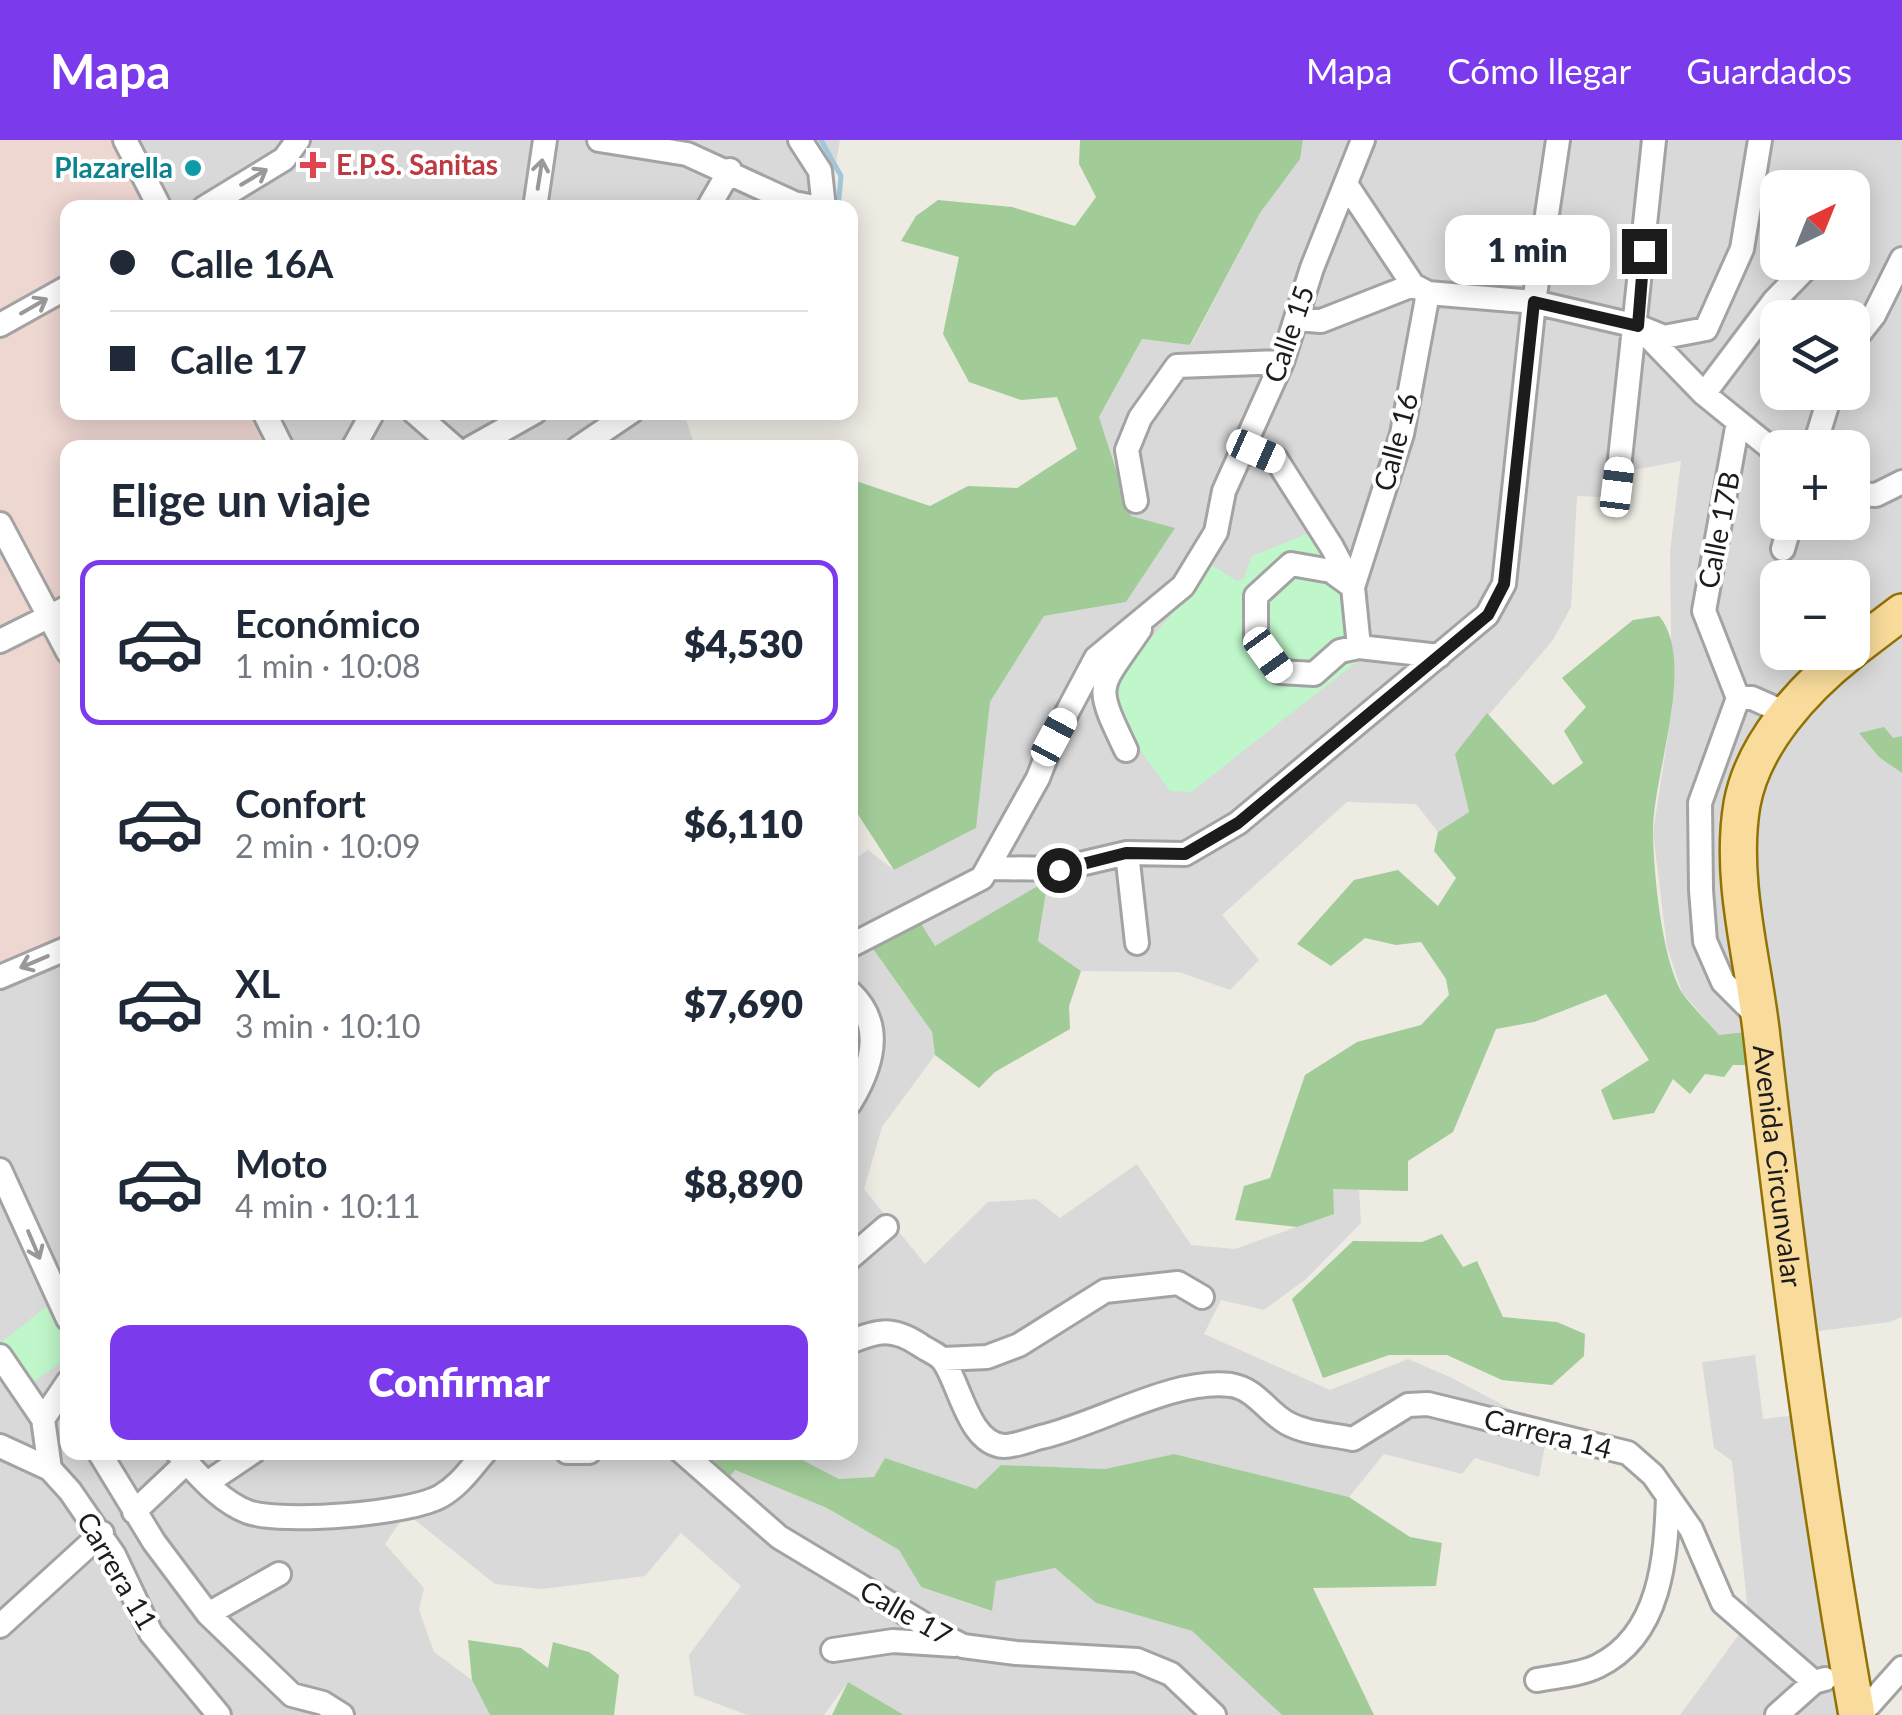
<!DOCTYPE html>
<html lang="es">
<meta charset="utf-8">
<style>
body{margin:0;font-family:Lato,sans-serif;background:#f2f2f3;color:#1f2937;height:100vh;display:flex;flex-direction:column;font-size:38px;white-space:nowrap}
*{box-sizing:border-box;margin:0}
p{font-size:32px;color:#747a83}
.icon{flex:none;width:55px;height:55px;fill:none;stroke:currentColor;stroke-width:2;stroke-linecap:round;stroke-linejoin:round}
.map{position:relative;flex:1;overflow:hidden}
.panel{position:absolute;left:60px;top:300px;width:798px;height:1020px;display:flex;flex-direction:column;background:#fff;border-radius:20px;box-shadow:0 5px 25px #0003}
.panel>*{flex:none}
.hud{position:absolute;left:60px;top:60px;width:798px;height:220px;border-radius:20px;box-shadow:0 5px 25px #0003;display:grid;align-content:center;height:220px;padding:0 50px;background:#fff}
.needle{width:65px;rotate:43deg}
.buttons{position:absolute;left:1760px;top:30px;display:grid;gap:20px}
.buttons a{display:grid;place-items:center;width:110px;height:110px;border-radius:20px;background:#fff;box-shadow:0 5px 25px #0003;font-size:50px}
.end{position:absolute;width:45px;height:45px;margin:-22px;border:12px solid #1c1c1c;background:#fff;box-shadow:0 0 0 5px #fff}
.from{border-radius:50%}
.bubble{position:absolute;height:70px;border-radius:20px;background:#fff;box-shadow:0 5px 25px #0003;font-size:32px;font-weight:800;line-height:70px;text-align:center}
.car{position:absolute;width:30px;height:60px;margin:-30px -15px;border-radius:12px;box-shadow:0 0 8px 2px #0007;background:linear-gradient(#fff 24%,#345 0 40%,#fff 0 76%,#345 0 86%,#fff 0)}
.hud b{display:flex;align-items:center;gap:35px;height:95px;font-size:38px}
.hud b+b{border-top:2px solid #e0e1e3}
.hud i{width:25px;height:25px;background:#1f2937}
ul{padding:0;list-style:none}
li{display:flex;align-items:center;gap:30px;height:165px;margin:0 20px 15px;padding:0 30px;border:5px solid transparent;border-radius:20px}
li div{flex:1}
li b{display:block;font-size:38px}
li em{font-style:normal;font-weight:800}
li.current{border-color:#7c3aed}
li>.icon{width:90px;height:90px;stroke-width:1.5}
h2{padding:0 50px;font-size:45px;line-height:120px}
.primary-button{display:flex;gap:20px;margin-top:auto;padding:20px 50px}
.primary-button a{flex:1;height:115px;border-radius:20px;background:#7c3aed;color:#fff;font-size:40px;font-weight:800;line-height:115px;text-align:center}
header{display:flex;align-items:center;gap:60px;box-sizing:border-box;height:140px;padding:0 50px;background:#7c3aed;color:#fff}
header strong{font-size:48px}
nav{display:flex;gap:55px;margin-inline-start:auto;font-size:35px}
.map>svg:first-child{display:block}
</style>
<header>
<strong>Mapa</strong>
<nav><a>Mapa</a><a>Cómo llegar</a><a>Guardados</a></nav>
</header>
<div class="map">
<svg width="1902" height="1575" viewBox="0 0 1902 1575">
<rect width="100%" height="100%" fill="#edebe2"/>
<path fill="#dad9d9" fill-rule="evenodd" d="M120,0H840L828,68L155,67Z
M1303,0H1902V596L1893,599L1880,618L1902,633V1177L1890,1182L1780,1196L1744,892L1719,895L1682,852L1667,807L1653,692L1672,570L1670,412L1681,321L1629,331L1623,358L1577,356L1571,467L1553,500L1455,614L1469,673L1438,692L1416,664L1347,662L1222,775L1259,820L1230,850L1179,832L1081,831L1038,801L1048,742L935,807L871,806L932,892L935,915L882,987L864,1049L925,1124L988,1062L1036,1059L1060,1078L1137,1024L1191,1105L1235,1109L1333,1074L1332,1049L1359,1048L1361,1083L1306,1139L1264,1170L1221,1160L1204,1194L1330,1250L1408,1219L1450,1237L1548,1289L1539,1337L1475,1318L1462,1334L1384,1314L1349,1357L1174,1314L1105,1329L1001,1325L976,1349L885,1318L874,1338L839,1339L789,1313L850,1312L853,720L868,710L894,730L975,688L990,562L1044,476L1126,462L1174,389L1131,377L1099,277L1142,199L1191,205L1260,73L1299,20ZM1778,48H1852V122H1778ZM1778,178H1852V252H1778ZM1778,308H1852V382H1778ZM1778,438H1852V512H1778Z
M261,273H684L695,307H279Z
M67,804L68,1312L691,1313L724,1344L734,1330L827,1368L899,1410L921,1447L991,1471L996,1441L1055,1428L1096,1463L1192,1491L1282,1575H904L848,1542L824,1575H747L694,1555L689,1515L741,1446L681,1393L645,1436L542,1449L495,1444L406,1373L385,1404L424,1448L419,1470L434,1512L472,1540L490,1575H0V834Z
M1755,1215L1763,1279L1807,1274L1849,1575H1680L1749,1481L1732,1321L1714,1308L1702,1222Z"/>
<path fill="#eed6d1" d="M0,0H121L155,67L68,68V272L261,273L279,307L68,308V476L59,481L68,500L67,804L0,834Z"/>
<path fill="#a1cc98" d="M1080,0H1303L1300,19L1260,73L1190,205L1142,199L1099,277L1131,376L1175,388L1126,462L1044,476L990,562L976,688L894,730L850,662V339L930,366L968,346L1017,348L1077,309L1057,257L1021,260L969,242L943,194L959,117L901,101L916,76L938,60L1012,67L1075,86L1096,57L1079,24Z
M1659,476C1698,522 1651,639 1653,695C1654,735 1662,821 1683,854C1693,868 1708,882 1719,895L1745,892L1749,925H1733L1724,937L1705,934L1690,954L1673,939L1654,973L1613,980L1601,950L1649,920L1606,854L1534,882L1496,889L1453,992L1408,1021V1051L1333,1049L1334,1074L1297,1087L1235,1080L1244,1046L1270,1038L1305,935L1357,902L1421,885L1449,855L1446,839L1421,802L1396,805L1365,798L1331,826L1297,804L1354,740L1398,730L1438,766L1456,738L1434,711L1438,692L1469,672L1455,614L1487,573L1553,645L1583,623L1564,591L1586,567L1562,538L1633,480Z
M1884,587L1893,598L1902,596V633L1880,618L1859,593Z
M1048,740L1038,801L1081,831L1069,866L1070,889L995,932L979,948L935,915L932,892L871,806L918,779L935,806Z
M1442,1094L1463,1127L1477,1121L1503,1177L1557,1182L1585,1194L1584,1216L1552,1245L1502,1240L1447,1215H1389L1323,1238L1292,1159L1353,1101L1422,1102Z
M691,1313H789L839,1339L874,1337L885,1318L976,1349L1001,1325L1105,1329L1174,1314L1349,1357L1410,1397L1442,1403L1436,1446L1313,1448L1374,1575H1282L1192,1491L1096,1463L1055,1428L996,1441L992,1471L921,1447L899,1410L827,1368L735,1330L723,1345Z
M468,1500L521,1508L548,1528L553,1502L589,1512L619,1535L614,1575H490L472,1540Z
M848,1542L904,1575H832Z"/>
<path fill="#bff7ca" d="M1312,392C1340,432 1350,474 1359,520L1191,652L1170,651L1124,588L1115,558L1120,533L1189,455L1208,423L1237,441L1244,438L1252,416Z
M46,1167L67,1204L66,1219L33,1242L26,1240L0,1203Z"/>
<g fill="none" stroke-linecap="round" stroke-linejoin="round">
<path stroke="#a3c7da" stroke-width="5" d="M821,0L841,36L838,68"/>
<defs>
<path id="minor" d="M125,0L160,68
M599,0L687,14L794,63L819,68
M800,0L820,31L824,68
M1348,47L1413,145L1428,153L1534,162L1637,186L1664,197L1706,189L1742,109L1760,0
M204,68L284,19L298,0
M535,68L545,0
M708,68L730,30
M1296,179L1321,181L1413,145
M0,185L68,147
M1644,192L1704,254L1778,314
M1852,203L1874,175L1902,119
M1704,254L1774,161L1812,122
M264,272L282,308
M414,272L455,308
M1738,282L1704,471L1738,558
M353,308L373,272
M471,308L535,272
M578,308L631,272
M1814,308L1831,252
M1241,315L1257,311L1276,319L1332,407L1353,447L1359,507
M1617,347L1654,0
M1852,354L1876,355L1902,342
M1136,361L1127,310L1140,278L1177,226L1282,222
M0,384L68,512
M1783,409L1791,382
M1353,447L1331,431L1291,424L1256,456V499L1280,532L1314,534L1340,511L1359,507L1439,516
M1353,447L1402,294L1428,153
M0,501L68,467
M1738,558L1700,663L1701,750L1705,801L1723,842L1758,877
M1738,558H1752L1788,574
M1126,610C1093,541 1098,551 1140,489
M1127,713L1137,803
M991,728L1059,729L1127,713L1185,714L1238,683L1487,475L1504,444L1534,162L1558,0
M850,806L982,738L1038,638L1054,597L1096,518L1183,446L1216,392L1224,351L1282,222L1312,128L1363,0
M0,837L68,808
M850,852C885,885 872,927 850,963
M0,1030L68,1179
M850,1118L886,1087
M850,1202C878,1190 893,1187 920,1205C928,1211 939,1214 944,1222C960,1245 969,1304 1004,1306C1015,1306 1030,1300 1041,1297C1099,1284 1172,1238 1231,1245C1256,1249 1267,1272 1287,1283C1307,1294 1331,1294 1353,1299L1408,1265L1428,1264L1628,1313L1653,1335L1691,1389L1723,1463L1814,1542
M0,1216L43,1279
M943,1219L987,1217L1019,1205L1105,1151L1178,1143L1202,1157
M0,1306L50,1329L70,1351L114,1415L151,1493L219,1575
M99,1312L154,1402L208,1474L292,1555L323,1563L342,1575
M177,1312C198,1334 219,1361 248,1372C282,1384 410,1374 441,1356C460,1345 471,1328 485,1312
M567,1312H589
M682,1312L779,1397L940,1494L963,1506L1016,1513L1137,1520L1171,1534L1214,1575
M50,1329L43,1279L68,1242
M207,1343L253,1312
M134,1372L187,1322
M208,1474L279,1434
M0,1486L102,1393
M833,1510L893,1501L955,1505
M1537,1540C1557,1536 1580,1535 1598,1526C1661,1495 1666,1418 1668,1356
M1777,1575L1814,1542L1825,1539
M1860,1575L1902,1528"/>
<g id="primary">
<path d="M1852,510L1902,472"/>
<path id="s1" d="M1850,512C1803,549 1753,604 1742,664C1729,741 1754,822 1762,898C1788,1124 1817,1351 1857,1575"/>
</g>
</defs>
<use href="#minor" stroke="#a3a3a3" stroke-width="28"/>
<use href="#primary" stroke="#917204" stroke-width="40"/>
<use href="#minor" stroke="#fff" stroke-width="22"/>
<use href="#primary" stroke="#f9dc9b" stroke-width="35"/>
</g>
<defs><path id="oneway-shaft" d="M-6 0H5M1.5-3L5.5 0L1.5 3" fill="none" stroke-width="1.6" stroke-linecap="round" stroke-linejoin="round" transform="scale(2.5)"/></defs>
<g stroke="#999">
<use href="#oneway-shaft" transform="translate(540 34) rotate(-81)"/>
<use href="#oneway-shaft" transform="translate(254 37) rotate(-31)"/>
<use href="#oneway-shaft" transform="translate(34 166) rotate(-30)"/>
<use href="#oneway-shaft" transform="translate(34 822) rotate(157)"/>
<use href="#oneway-shaft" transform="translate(34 1105) rotate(67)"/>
</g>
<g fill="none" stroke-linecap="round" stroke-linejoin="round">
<path stroke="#1c1c1c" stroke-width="12" d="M1059,730L1126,713L1185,714L1238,683L1488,475L1504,444L1534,162L1638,186L1644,111"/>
</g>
<path fill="#e0444e" stroke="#fff" stroke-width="4" d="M308 10h10v10h10v10h-10v10h-10v-10h-10v-10h10z"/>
<circle fill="#0f9aa8" stroke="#fff" stroke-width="4" cx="193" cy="28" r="10"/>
<g text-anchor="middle" stroke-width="8" stroke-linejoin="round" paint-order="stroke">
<g font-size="28" font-weight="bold" fill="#be3a42" stroke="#fff" text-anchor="start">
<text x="336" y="35">E.P.S. Sanitas</text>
</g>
<g font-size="28" font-weight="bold" fill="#0d838f" stroke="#fff" text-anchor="end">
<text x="173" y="38">Plazarella</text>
</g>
<g font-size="28" fill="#1c1c1c" stroke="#fff">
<text transform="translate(1289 194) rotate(-71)" y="10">Calle 15</text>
<text transform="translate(1396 302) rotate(-75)" y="10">Calle 16</text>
<text transform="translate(1719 390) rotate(-79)" y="10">Calle 17B</text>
<text dy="10" stroke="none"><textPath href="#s1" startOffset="555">Avenida Circunvalar</textPath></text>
<text transform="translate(1548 1294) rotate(14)" y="10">Carrera 14</text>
<text transform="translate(117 1431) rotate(60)" y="10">Carrera 11</text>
<text transform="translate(906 1473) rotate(30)" y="10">Calle 17</text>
</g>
</g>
</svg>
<div class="buttons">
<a><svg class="needle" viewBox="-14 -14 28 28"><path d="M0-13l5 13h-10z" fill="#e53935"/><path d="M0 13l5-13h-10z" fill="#747a83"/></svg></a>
<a><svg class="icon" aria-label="layers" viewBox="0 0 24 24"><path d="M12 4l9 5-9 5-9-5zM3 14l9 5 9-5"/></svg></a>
<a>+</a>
<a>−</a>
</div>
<i class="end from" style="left:1059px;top:730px"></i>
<i class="end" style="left:1644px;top:111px"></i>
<div class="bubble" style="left:1445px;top:75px;width:165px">1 min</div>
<i class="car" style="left:1256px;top:311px;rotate:114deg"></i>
<i class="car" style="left:1617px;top:347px;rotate:7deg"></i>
<i class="car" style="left:1268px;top:515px;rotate:144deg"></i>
<i class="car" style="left:1054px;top:597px;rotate:28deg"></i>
<div class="hud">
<b><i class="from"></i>Calle 16A</b>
<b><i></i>Calle 17</b>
</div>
<section class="panel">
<h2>Elige un viaje</h2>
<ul>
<li class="current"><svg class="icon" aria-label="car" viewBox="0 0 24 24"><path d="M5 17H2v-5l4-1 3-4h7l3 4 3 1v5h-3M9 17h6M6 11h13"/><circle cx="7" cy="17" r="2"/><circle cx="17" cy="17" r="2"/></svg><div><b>Económico</b><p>1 min · 10:08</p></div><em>$4,530</em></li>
<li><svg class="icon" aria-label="car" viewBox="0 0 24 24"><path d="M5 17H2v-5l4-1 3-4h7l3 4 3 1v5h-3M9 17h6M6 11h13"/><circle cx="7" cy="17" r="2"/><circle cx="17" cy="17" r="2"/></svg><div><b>Confort</b><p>2 min · 10:09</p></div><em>$6,110</em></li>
<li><svg class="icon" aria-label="car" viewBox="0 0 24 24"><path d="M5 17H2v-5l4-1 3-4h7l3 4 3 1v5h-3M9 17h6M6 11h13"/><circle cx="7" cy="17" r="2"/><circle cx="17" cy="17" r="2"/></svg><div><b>XL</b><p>3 min · 10:10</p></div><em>$7,690</em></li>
<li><svg class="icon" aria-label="car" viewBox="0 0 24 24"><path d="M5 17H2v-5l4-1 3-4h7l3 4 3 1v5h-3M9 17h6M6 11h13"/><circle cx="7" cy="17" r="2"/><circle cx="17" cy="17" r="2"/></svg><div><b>Moto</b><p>4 min · 10:11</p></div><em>$8,890</em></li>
</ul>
<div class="primary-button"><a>Confirmar</a></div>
</section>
</div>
